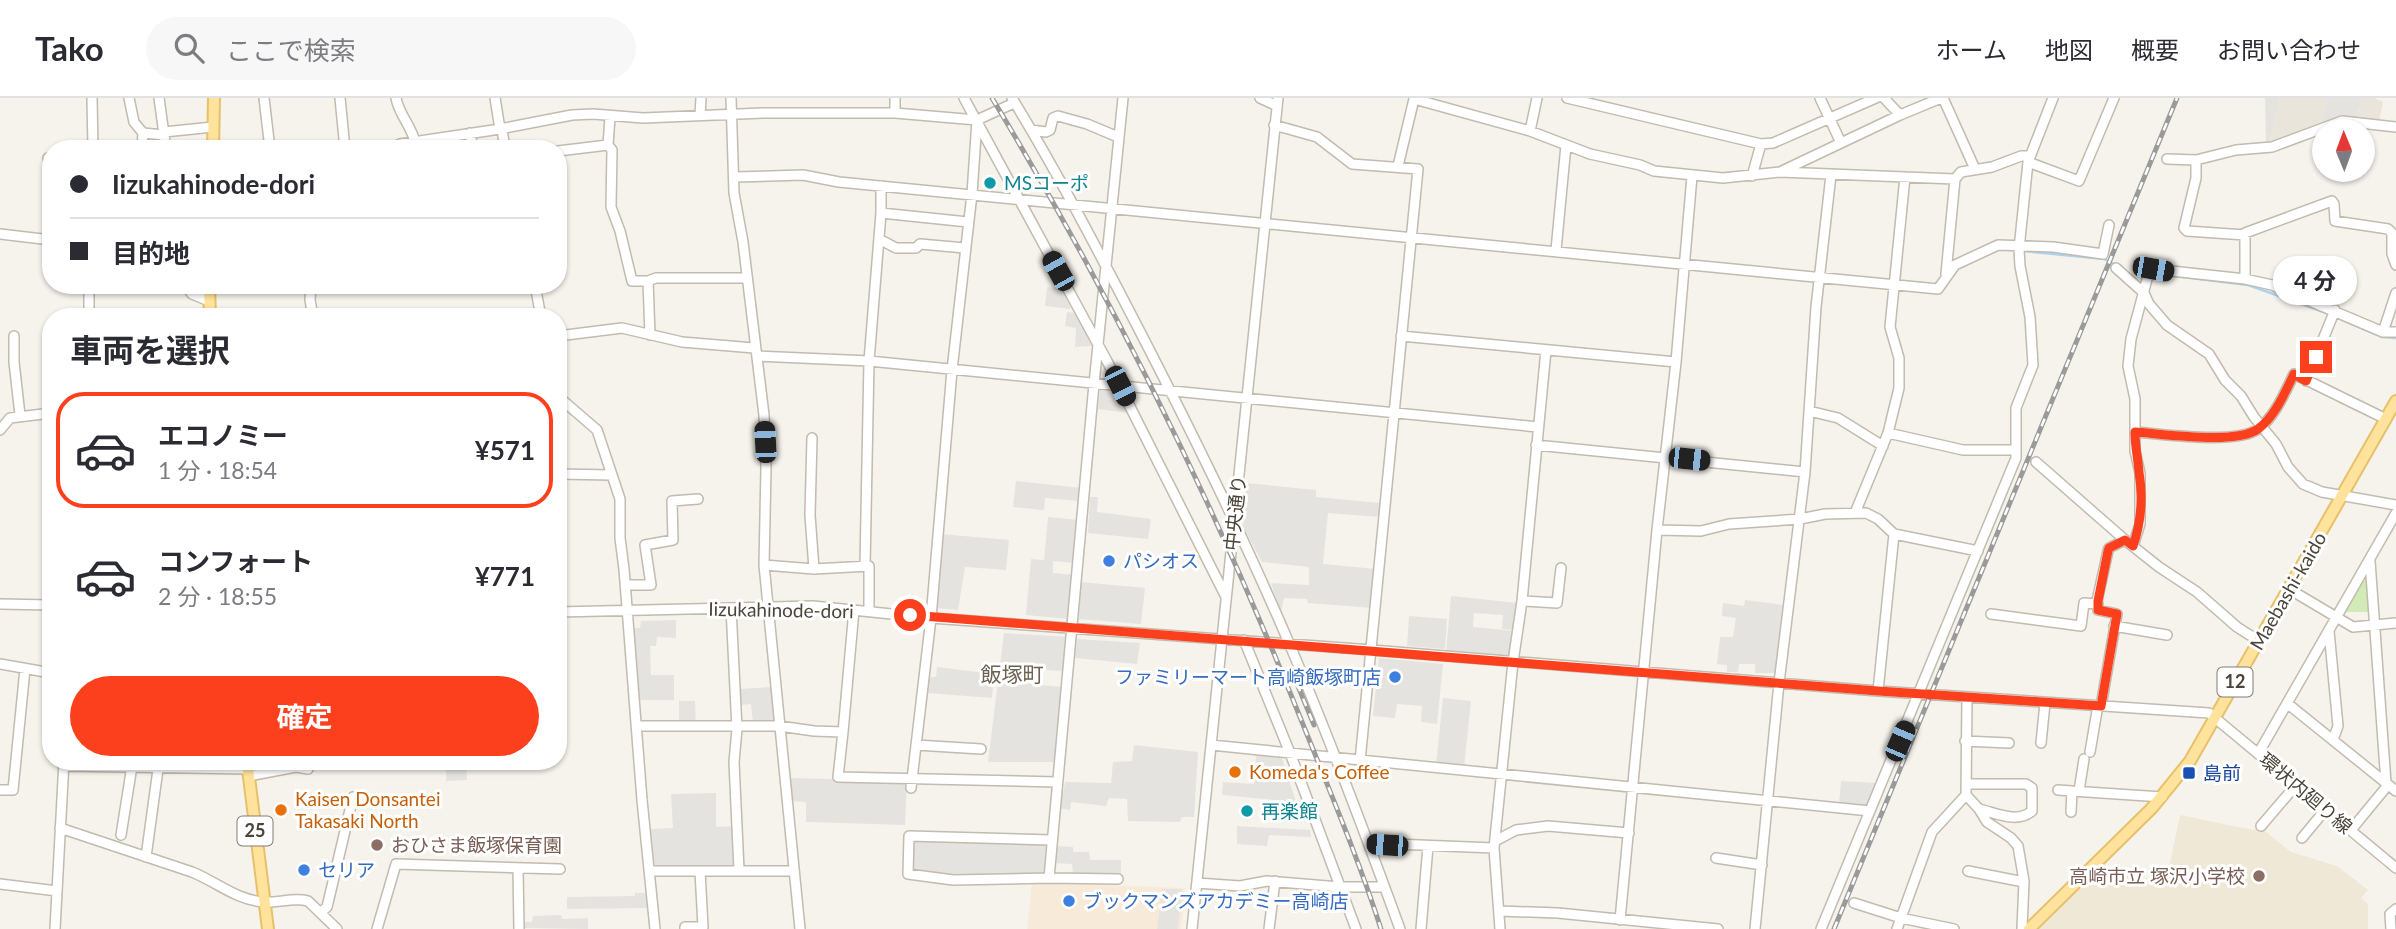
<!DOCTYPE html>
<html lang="ja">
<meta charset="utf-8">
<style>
body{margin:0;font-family:Lato,"Noto Sans JP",sans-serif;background:#f7f7f7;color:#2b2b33;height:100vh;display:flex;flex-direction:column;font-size:26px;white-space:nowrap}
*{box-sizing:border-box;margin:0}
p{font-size:23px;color:#7c7c81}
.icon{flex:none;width:38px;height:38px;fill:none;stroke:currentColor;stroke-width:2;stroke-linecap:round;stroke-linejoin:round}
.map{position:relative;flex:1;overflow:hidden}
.sheet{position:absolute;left:42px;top:210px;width:525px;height:462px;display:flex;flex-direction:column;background:#fff;border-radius:28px;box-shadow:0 2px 5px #0004}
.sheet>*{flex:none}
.banner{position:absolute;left:42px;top:42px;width:525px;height:154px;border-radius:28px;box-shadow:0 2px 5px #0004;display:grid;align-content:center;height:154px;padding:0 28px;background:#fff}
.needle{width:46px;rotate:359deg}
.controls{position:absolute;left:2312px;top:21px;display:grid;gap:14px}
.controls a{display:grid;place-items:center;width:63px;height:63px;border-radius:50%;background:#fff;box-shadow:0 2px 5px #0004;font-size:35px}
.end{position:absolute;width:32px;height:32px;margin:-16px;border:9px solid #fc3f1d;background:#fff;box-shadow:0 0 0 4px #fff}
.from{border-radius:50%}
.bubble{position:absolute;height:49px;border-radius:24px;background:#fff;box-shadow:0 2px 5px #0004;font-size:23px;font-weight:700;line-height:49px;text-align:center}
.car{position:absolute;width:21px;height:42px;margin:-21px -10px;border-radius:9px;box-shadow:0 0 5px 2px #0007;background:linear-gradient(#222 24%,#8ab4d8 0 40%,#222 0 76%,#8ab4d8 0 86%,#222 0)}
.banner b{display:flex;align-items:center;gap:24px;height:66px;font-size:26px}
.banner b+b{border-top:2px solid #e1e1e2}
.banner i{width:18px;height:18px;background:#2b2b33}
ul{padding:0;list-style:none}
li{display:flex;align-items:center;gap:21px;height:116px;margin:0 14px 10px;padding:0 14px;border:4px solid transparent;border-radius:28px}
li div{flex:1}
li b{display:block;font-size:26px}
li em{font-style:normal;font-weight:700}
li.current{border-color:#fc3f1d}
li>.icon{width:63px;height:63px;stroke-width:1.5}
h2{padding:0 28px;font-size:32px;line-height:84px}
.action{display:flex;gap:14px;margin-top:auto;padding:14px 28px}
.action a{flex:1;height:80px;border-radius:42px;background:#fc3f1d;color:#fff;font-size:28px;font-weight:700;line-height:80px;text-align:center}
header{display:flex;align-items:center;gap:42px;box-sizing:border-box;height:98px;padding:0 35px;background:#fff;border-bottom:2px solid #e1e1e2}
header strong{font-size:33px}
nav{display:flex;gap:38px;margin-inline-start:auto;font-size:24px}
.search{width:490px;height:63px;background:#f7f7f7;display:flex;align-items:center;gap:18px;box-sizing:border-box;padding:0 24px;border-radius:38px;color:#7c7c81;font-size:26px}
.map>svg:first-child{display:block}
</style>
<header>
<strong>Tako</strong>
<div class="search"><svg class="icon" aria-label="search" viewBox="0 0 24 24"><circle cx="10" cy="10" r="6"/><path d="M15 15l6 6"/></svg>ここで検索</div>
<nav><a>ホーム</a><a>地図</a><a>概要</a><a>お問い合わせ</a></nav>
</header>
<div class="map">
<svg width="2396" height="831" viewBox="0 0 2396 831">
<rect width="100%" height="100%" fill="#f6f3ec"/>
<path fill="#eae5da" d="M2280,0H2327L2321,29L2269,46Z
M2363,0H2374L2383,4L2379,24L2355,20Z"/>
<path fill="#f7ead8" d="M1032,785L1185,790L1181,831H1027Z"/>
<path fill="#efe8d6" d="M2180,717L2253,732L2261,730L2291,754L2337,768L2368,792L2361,800L2368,806V831H2036L2097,772L2166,784Z"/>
<path fill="#d2eab5" d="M2362,481L2369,484L2371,514H2343Z"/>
<path fill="#e5e3e0" d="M2265,0H2280L2269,46H2266Z
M2327,0H2363L2355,20L2321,29Z
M1047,189L1061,190L1071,211L1045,208Z
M1067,214L1075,215L1092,248L1075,249L1076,230L1065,228Z
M1100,291L1118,293L1129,315L1098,311Z
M1016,383L1081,390L1080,403L1045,400L1044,412L1013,409Z
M1246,385L1316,392V399L1380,405V419L1328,415L1323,466L1376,471L1373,510L1308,505L1307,501L1284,500L1281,515L1271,485L1309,487V469L1262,464L1243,429Z
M1090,399H1098L1097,414L1151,421L1148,441L1088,435Z
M1048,419L1079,422L1075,465L1053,463V475L1073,477L1069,521L1026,517L1031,461L1044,462Z
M941,436L1009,442L1006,472L965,469L958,512L935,510Z
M1081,484L1145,490L1141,526L1079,521Z
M1451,498L1518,505L1515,532L1502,531L1503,517L1474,515L1473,529L1514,533L1511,561L1446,555Z
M1745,502L1783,507L1777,575H1755V566H1739L1738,574H1727V567L1717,566L1720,539H1733L1736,520L1722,518L1723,505L1744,508Z
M1409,518L1447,521L1445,551L1407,548Z
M676,522V540L657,539L656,548H650L651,577H674V602H638L631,530H640L641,523Z
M1004,535L1068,539L1063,573L1031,571L1029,586L1061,589L1055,664H988Z
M1077,541L1140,545L1137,566L1075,560Z
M1379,560L1443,566L1437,626L1421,624L1422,608L1397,606L1395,620L1373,618Z
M937,569L994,576L992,600L927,595L929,579H936Z
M771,589L775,625H753L751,606L741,607L739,591Z
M1443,600L1471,603L1464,670L1436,667Z
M679,603H695L696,626H679Z
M1134,647L1198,654L1194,719H1182L1180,724L1128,723L1127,701L1109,700L1106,708L1071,704L1070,712L1058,710L1059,695H1063L1065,684L1111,685L1113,664L1132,663Z
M1256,657L1282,660L1296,704L1222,697L1223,684L1254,686Z
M446,663H466L467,682L446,683Z
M791,680L907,683L905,727L806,724V704L791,703Z
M1841,683L1876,685L1868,709L1839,706Z
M716,695V729L736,728L737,769L655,771L651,731L673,730L671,696Z
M1237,728L1310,732L1311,739L1269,737L1267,748L1237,746Z
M912,741L1046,745L1045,777L953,780L911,774Z
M1056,748L1073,749V754H1089L1090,762H1121V778L1073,777L1072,766L1055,765Z
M1162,791H1182L1178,831H1157Z
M635,795H646L647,810L567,811V799L635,798Z
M561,817L562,821L588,820V831L524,830L523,824H532L533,818Z"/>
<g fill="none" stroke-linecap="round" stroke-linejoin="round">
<path stroke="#a9d4f2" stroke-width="2.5" d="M2023,153L2104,161L2116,167
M2159,176L2248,187L2332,217
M2338,220L2382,239L2396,240"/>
<defs>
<path id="minor" d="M92,0L93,51
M129,0L134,24L143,35L164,37
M159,0L166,51
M264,0L270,51
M340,0L345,51
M396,0C399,17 411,27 415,44
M495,0L500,31
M731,0L734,95L743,144L764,317L766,370L764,467L800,831
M895,0V15
M964,0L1107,263L1226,499
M1012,0C1056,72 1095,147 1134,222C1189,328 1242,435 1289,545C1329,639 1365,735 1400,831
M1260,0L1277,8
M1567,0L1761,46L1773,45L1876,0
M1820,0L1841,45
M1884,0L1900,17
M1943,0L1975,71
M700,17L701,0
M1274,27L1317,39L1352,66L1418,71L1360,663
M502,31L505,51
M1031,32L1046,34L1050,32L1053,20L1058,18L1087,26L1118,39
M1530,33L1537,0
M164,34L213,29
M470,35L473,51
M608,47L612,52L611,109L620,133L632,183H648L656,180H746
M213,50L250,51
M142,51L143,35
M390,51L400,46L500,31L572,17L593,16L643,20L763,15H895L977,22
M558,53L608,47L610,19
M48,60H51
M2167,61L2196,62L2236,52L2272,49L2342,23L2396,29
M2196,62V80L2184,130L2187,133L2245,137
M2028,64L2079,83L2114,0
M1398,68L1414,1L1530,33L1590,56L1640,67L1654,73L1723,80L1780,74L1955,81L1961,74L1992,69L2021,58H2029
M1782,73L1900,17L1941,0
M1752,78L1761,46
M734,79L803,77L839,84L1938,191L1955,167L1998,147L2053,149L2103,156L2109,127
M881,115L968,124
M0,136L51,142
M879,141L896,150H916L920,146L965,150
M1556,152L1566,47
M2116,170L2144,195L2149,206L2167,227L2209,256L2225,282L2241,298L2254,319L2276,346L2288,369L2303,386L2322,394L2396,407
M1946,176L1955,81
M2245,181V135L2332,103L2334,106L2335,123L2388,131L2392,135V156L2396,167
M648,183L650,237
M185,187L192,196L209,203
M311,187L310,202L313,219
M535,187L541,219
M89,189L171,190L185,188
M89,219V187
M2383,234L2396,195
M14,238V264L20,317
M558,238L622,230L682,244L754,250
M1401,238L1676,264
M757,258L869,263L1538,329
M48,269H51
M2306,283L2335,212
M558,294L561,301L597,332L620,401V440L624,471L642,702L655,831
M1809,313L1838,320L1883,348
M0,332L10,320L51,315
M2135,334C2163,336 2236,347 2258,331C2275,319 2285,294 2294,276L2386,321
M1888,335L1963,352H2015
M812,340L810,417L814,471
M1536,347L1805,374
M2036,364L2125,442L2159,469L2197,494L2237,529L2259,543
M558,376L612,377
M1855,415L1888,335L1899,290V260L1890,229L1905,79
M1657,432L1701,433L1729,426L1800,421L1825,416L1866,415L1878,421L1894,436L1978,453
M2133,448L2140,426V375L2135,353V301L2128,268L2131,241L2149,174L2153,171L2245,181L2272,187L2383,234H2396
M2370,463L2386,685
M764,467L814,471L869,468V513
M865,468L869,263L881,115V88
M625,487H651L645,447L673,442L672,403L698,401
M2289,491L2353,529L2396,525
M1522,503L1557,505L1561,470
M0,506L51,507
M731,510L737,631L734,664L739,772
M558,514L813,508L931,520L1372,552L1878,593L2209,615L2396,770
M1991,516L2081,528L2084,505L2098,506
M2114,528L2167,537
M2329,533L2338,628L2333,642
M1244,542L1290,655L1356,831
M0,566L51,575
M1878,593L1894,436
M1967,599L1966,697L1979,711L1987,724L2011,740L2018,748L2024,783L2022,831
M2288,606L2396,693
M2101,608L2117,516L2098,512L2097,503L2108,453L2109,450L2125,442
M636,628H779L814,633L843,634L838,679L1057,684
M843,634L854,512
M1965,643L2009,645
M2041,645L2045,605
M916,647L981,651
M1211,647L1870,713
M2090,654L2098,607
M2258,656L2396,415
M63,668L248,671
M249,678L296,669L308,671L309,663
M1967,686H2026L2032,690V713C2017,726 1996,715 1979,711
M911,690L931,520L952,272L972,96L977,22L1014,5
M0,692H13L25,571
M2058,692L2072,693
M2079,693L2084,661
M2071,714L2072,693L2162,699
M2261,728L2296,687
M60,730L192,774C217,784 236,802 264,804C279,805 294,799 308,803L337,831
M2351,732L2388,687
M121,737L132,668
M2302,740L2326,711
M1051,742L909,738L908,776L953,782L1049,780L1118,781
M1495,743L1516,732L1548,728L1629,735
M1369,745L1494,750
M146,759L159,664
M1716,760L1762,767
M518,771L519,831
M649,773H794
M1968,773L2024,784
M1049,780L1094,286L1123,0
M1197,785L1240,788L1267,783L1340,789H1384
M0,786L57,793
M1854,805L1901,820L1954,831
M1499,813L1558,815L1718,831
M321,814L327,809L353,699
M1620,822L1657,432L1676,264L1692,78
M55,831L64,663
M377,831L396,766L560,771
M685,831V829H703L700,773
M1192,831L1278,0
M1269,831L1275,783
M1421,831L1428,748
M1500,831L1494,750L1513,564L1522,503L1546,252
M1755,831L1779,585L1805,374L1816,209L1831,77
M1821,831L2016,360V310L2033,267L2030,219L2020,168L2019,151L2028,64L2053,0
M1897,831L1932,734L1966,697
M2391,831L2390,816L2396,811"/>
<path id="major" d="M213,51L214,0
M209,187L210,219
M247,663L268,831
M2029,831L2152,710L2190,663L2396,303"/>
</defs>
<use href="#minor" stroke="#c2bbae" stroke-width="12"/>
<use href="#major" stroke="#e6c16a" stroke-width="14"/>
<use href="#minor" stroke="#fff" stroke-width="9"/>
<use href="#major" stroke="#ffe39c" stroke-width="10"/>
<defs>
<path id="rail" d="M992,0C1111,197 1214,405 1300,619C1328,689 1358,759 1381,831
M1291,571L1314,627
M1834,831L2177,0"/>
</defs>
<use href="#rail" stroke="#9a9a9a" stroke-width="5"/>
<use href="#rail" stroke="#fff" stroke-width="2.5" stroke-dasharray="8" stroke-linecap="butt"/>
</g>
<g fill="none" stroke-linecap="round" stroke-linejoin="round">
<path stroke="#fc3f1d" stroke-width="9" d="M910,517L1878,593L2101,608L2117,516L2098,512V503L2108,453L2109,450L2125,442L2133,448C2141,425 2143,399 2139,374C2138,360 2135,349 2135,334C2164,336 2236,347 2258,331C2275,319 2285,294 2294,276L2306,283L2316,259"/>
</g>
<g fill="#0f9aa8" stroke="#fff" stroke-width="2.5">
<circle cx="990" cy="85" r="7"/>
<circle cx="1247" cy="713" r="7"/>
</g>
<g fill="#3f7fe0" stroke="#fff" stroke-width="2.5">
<circle cx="1109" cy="463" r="7"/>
<circle cx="1395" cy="579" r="7"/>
<circle cx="304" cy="772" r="7"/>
<circle cx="1069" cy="803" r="7"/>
</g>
<g fill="#e8710a" stroke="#fff" stroke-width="2.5">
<circle cx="1235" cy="674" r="7"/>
<circle cx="281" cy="712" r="7"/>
</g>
<rect fill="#1a4fb4" stroke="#fff" stroke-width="2.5" x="2182" y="668" width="14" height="14" rx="3.5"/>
<g fill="#8d6e63" stroke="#fff" stroke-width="2.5">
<circle cx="377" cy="747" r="7"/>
<circle cx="2259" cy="778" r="7"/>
</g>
<g text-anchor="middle" stroke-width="6" stroke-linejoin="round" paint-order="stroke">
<g fill="#fff" stroke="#817c74" stroke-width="2">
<rect x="2217.5" y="569.5" width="35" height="29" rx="5"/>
<rect x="237.5" y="718.5" width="35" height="29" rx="5"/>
</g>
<g font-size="18" font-weight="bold" fill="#4b4439">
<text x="2235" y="590">12</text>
<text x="255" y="739">25</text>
</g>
<g font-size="19" fill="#0d838f" stroke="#fff" text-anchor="start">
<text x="1004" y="92">MSコーポ</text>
<text x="1261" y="720">再楽館</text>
</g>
<g font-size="19" fill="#4b4439" stroke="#fff">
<text transform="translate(1235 415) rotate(-84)" y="7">中央通り</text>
<text transform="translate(2288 493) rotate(-60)" y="7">Maebashi-kaido</text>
<text transform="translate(781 512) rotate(1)" y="7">Iizukahinode-dori</text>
<text transform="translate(2306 695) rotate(40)" y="7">環状内廻り線</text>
</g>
<g font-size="19" fill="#366cbe" stroke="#fff" text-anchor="start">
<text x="1123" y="470">パシオス</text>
<text x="1381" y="586" text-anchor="end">ファミリーマート高崎飯塚町店</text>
<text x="318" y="779">セリア</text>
<text x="1083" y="810">ブックマンズアカデミー高崎店</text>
</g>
<g font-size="19" fill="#c56008" stroke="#fff" text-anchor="start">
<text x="1249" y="681">Komeda's Coffee</text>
<text x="295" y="708">Kaisen Donsantei<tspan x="295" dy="22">Takasaki North</tspan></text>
</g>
<g font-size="19" fill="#164399" stroke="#fff" text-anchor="start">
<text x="2203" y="682">島前</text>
</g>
<g font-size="19" fill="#785e54" stroke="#fff" text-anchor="start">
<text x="391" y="754">おひさま飯塚保育園</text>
<text x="2245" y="785" text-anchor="end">高崎市立 塚沢小学校</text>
</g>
<g font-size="21" fill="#6e6250" stroke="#fff">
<text x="1012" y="584">飯塚町</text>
</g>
</g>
</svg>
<div class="controls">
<a><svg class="needle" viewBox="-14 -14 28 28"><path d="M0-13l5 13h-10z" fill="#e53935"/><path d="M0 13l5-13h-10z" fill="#7c7c81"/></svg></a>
</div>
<i class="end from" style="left:910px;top:517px"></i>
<i class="end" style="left:2316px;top:259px"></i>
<div class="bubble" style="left:2273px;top:158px;width:84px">4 分</div>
<i class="car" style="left:2153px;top:171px;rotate:100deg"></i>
<i class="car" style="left:1058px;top:173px;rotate:331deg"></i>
<i class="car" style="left:1120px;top:288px;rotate:153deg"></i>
<i class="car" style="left:765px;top:344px;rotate:357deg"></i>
<i class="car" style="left:1689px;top:361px;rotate:96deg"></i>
<i class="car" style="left:1900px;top:643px;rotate:23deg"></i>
<i class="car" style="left:1387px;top:747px;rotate:274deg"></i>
<div class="banner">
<b><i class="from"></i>Iizukahinode-dori</b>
<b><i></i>目的地</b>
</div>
<section class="sheet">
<h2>車両を選択</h2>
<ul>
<li class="current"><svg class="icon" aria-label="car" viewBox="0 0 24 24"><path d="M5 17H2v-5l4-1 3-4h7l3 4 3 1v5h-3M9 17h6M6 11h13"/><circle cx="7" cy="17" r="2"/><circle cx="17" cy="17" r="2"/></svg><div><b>エコノミー</b><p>1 分 · 18:54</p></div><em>¥571</em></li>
<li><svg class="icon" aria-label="car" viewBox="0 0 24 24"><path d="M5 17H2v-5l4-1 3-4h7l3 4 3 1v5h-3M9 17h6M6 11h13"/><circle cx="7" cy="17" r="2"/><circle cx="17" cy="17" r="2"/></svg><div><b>コンフォート</b><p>2 分 · 18:55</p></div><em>¥771</em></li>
</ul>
<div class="action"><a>確定</a></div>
</section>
</div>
